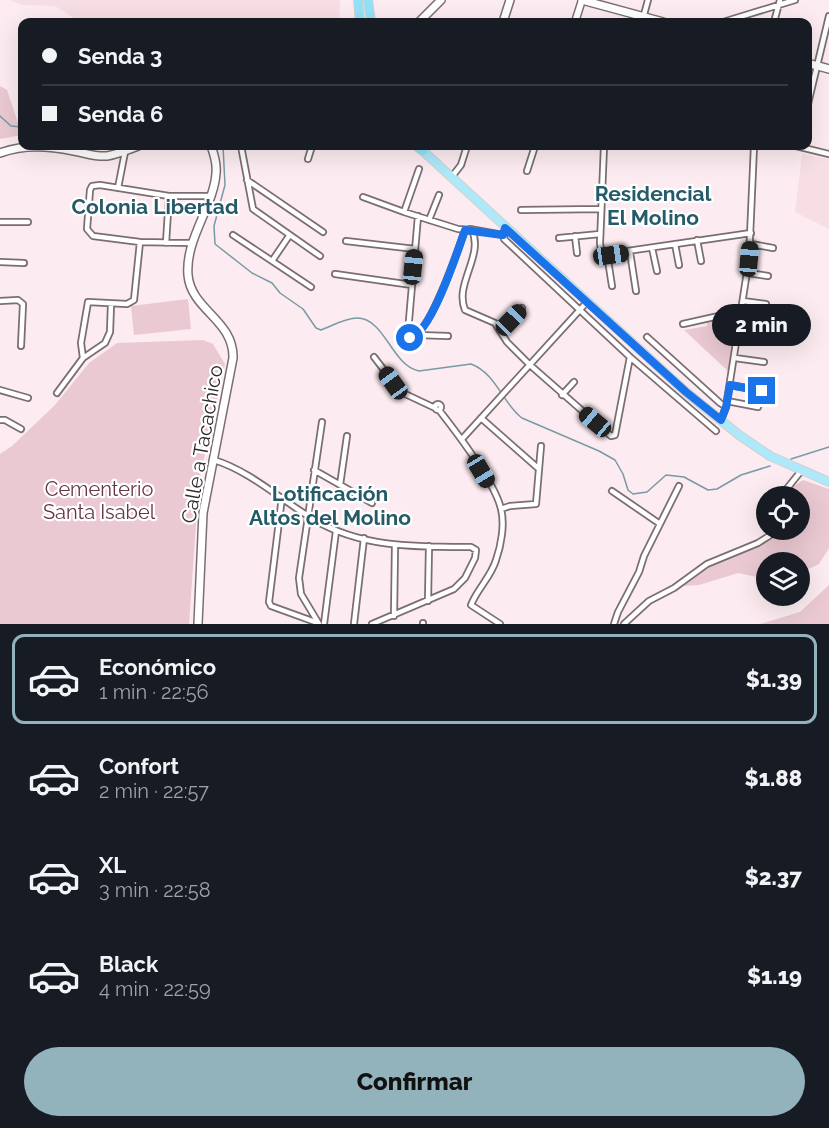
<!DOCTYPE html>
<html lang="es">
<meta charset="utf-8">
<style>
body{margin:0;font-family:Raleway,sans-serif;background:#20242c;color:#f1f3f6;height:100vh;display:flex;flex-direction:column;font-size:22px;white-space:nowrap}
*{box-sizing:border-box;margin:0}
p{font-size:20px;color:#9ea1a6}
.icon{flex:none;width:33px;height:33px;fill:none;stroke:currentColor;stroke-width:2;stroke-linecap:round;stroke-linejoin:round}
.map{position:relative;height:624px;overflow:hidden}
.sheet{display:flex;flex-direction:column;background:#171b24;flex:1}
.sheet>*{flex:none}
.guide{position:absolute;left:18px;top:18px;width:794px;height:132px;border-radius:12px;box-shadow:0 6px 24px #0002;display:grid;align-content:center;height:132px;padding:0 24px;background:#171b24}
.tools{position:absolute;left:756px;top:486px;display:grid;gap:12px}
.tools a{display:grid;place-items:center;width:54px;height:54px;border-radius:50%;background:#171b24;box-shadow:0 6px 24px #0002;font-size:30px}
.end{position:absolute;width:27px;height:27px;margin:-14px;border:8px solid #1a73e8;background:#fff;box-shadow:0 0 0 3px #fff}
.from{border-radius:50%}
.bubble{position:absolute;height:42px;border-radius:21px;background:#171b24;box-shadow:0 6px 24px #0002;font-size:20px;font-weight:800;line-height:42px;text-align:center}
.car{position:absolute;width:18px;height:36px;margin:-18px -9px;border-radius:8px;box-shadow:0 0 4px 2px #0007;background:linear-gradient(#222 24%,#8ab4d8 0 40%,#222 0 76%,#8ab4d8 0 86%,#222 0)}
.guide b{display:flex;align-items:center;gap:21px;height:57px;font-size:22px}
.guide b+b{border-top:2px solid #363941}
.guide i{width:15px;height:15px;background:#f1f3f6}
ul{padding:10px 0 0;list-style:none}
li{display:flex;align-items:center;gap:18px;height:90px;margin:0 12px 9px;padding:0 12px;border:3px solid transparent;border-radius:12px}
li div{flex:1}
li b{display:block;font-size:22px}
li em{font-style:normal;font-weight:800}
li.active{border-color:#93b3bc}
li>.icon{width:54px;height:54px;stroke-width:1.5}
.cta{display:flex;gap:12px;margin-top:auto;padding:12px 24px}
.cta a{flex:1;height:69px;border-radius:36px;background:#93b3bc;color:#111;font-size:24px;font-weight:800;line-height:69px;text-align:center}
.map>svg:first-child{display:block}
</style>
<div class="map">
<svg width="829" height="624" viewBox="0 0 829 624">
<rect width="100%" height="100%" fill="#fcecf1"/>
<path fill="#f6dee4" d="M9,0H340L339,22H80L55,6L23,5Z
M802,154L829,159V229L795,212Z"/>
<path fill="#eac9d2" d="M0,86L7,90L22,135L0,139Z
M188,299L191,329L134,335L131,306Z
M736,317L738,319L730,373L684,330L707,326V323Z
M203,340L213,344L225,364L199,481L189,624H0V454L12,446L55,405L89,363L117,343Z
M803,480L829,489V548L819,564L800,573V562H766V579L738,573L699,585L684,586L717,562L766,541L776,530H800V496H783L787,491Z
M829,585V624H760L800,612Z"/>
<g fill="none" stroke-linecap="round" stroke-linejoin="round">
<path stroke="#789aa4" stroke-width="1.5" d="M0,116L11,126L22,127
M223,146L225,185L214,226L215,244L252,273L272,283L280,293L303,309L316,328L321,330C332,326 345,318 357,318C385,318 392,366 419,371L471,364C497,374 502,403 522,418L599,451L615,460L623,474L628,490L633,494L647,492L666,475L684,477L708,490L717,489L741,475L770,466
M791,459L829,447"/>
<defs>
<path id="minor" d="M642,22L648,0
M723,22L795,0
M774,22L780,0
M807,108L829,16
M241,146L253,209L320,256
M604,146L600,243L601,250L607,254L751,233
M796,146L829,154
M308,159L312,146
M527,171L535,146
M454,174L461,165L467,146
M247,180L323,232
M118,188L125,152
M363,197L404,212L458,229L472,230C484,256 454,284 465,310L495,323L507,342L530,365L611,436L615,435L630,357
M521,210L601,209
M404,212L419,169
M418,216L408,332L410,338C430,334 458,250 465,230
M429,220L439,195
M0,222H28
M505,228L504,239L630,357L716,431
M470,229L503,235
M233,235L272,261
M289,236L272,261L311,287
M575,236L577,253
M559,238L600,234
M697,240L701,261
M346,241L415,249
M166,243L169,196
M193,243L140,242L93,236L87,229L90,190L92,186L100,185L169,196H209
M675,244L679,265
M751,244L773,248
M652,248L657,271
M630,252L636,291
M607,254L612,286
M0,262L24,263
M748,273L768,276
M335,274L412,285
M0,301L18,300L23,304L21,346
M743,301L766,304
M683,324L741,311
M739,328L766,334
M500,331L522,308
M418,335L448,336
M647,337L720,403L726,407
M374,357L401,392L435,408
M83,358L81,343L88,302L127,304L134,300L140,242
M735,358L764,362
M730,385L762,391
M0,390L28,398
M57,393L83,358L105,343L110,332L111,304
M562,395L574,382
M727,401L758,407
M435 407a3 3 0 1 1 6 0a3 3 0 1 1-6 0Z
M439,410C457,433 495,482 501,509C505,524 501,546 496,560C491,577 477,589 471,605L500,624
M481,418L539,469
M0,420H5L21,429
M721,420L726,407L749,259L754,146
M462,439L587,302
M214,460C250,471 281,500 313,519C361,548 417,547 471,547L476,550L475,558L465,578L454,589L372,624
M314,470L372,503
M340,485L347,436
M612,491L660,524
M781,496L801,471
M282,497L269,602L271,606L318,623
M501,509L510,506L536,504L541,446
M428,601L429,546
M394,616L395,546
M423,623V624
M319,624L301,594L299,578L322,422
M324,624L336,531
M354,624L364,538
M614,624L618,612L639,572L644,556L679,486
M624,624L649,601L674,588L707,564L758,543L769,536L774,530"/>
<path id="tertiary" d="M575,22L582,0"/>
<path id="secondary" d="M582,0L663,22
M419,22L441,0
M503,22L510,0
M807,63L829,69
M0,153C25,144 48,146 74,151C85,153 96,157 107,156C118,154 128,150 138,146
M198,624L203,513L233,358C234,320 191,310 188,275C185,239 214,206 216,173C217,164 214,154 211,146"/>
<path id="primary" d="M423,151L686,392L739,435L770,456L829,482"/>
<path id="trunk" d="M358,0L360,22
M368,0L371,22
M416,146L423,151"/>
</defs>
<use href="#minor" stroke="#7b6e71" stroke-width="8"/>
<use href="#tertiary" stroke="#7b6e71" stroke-width="9"/>
<use href="#secondary" stroke="#7b6e71" stroke-width="10"/>
<use href="#primary" stroke="#d1d0d0" stroke-width="10"/>
<use href="#trunk" stroke="#d1d0d0" stroke-width="10"/>
<use href="#minor" stroke="#fff" stroke-width="4.5"/>
<use href="#tertiary" stroke="#fff" stroke-width="6"/>
<use href="#secondary" stroke="#fff" stroke-width="7"/>
<use href="#primary" stroke="#ade9f9" stroke-width="8"/>
<use href="#trunk" stroke="#92e2f7" stroke-width="8"/>
</g>
<g fill="none" stroke-linecap="round" stroke-linejoin="round">
<path stroke="#1a73e8" stroke-width="8" d="M410,338C431,334 458,250 465,230L503,235L505,228L686,392L721,420L726,407L730,385L762,391"/>
</g>
<g text-anchor="middle" stroke-width="4.5" stroke-linejoin="round" paint-order="stroke">
<g font-size="20" fill="#2e292a" stroke="#fff">
<text transform="translate(202 444) rotate(-80)" y="7">Calle a Tacachico</text>
</g>
<g font-size="20" fill="#653646" stroke="#fff">
<text x="99" y="496">Cementerio<tspan x="99" dy="23">Santa Isabel</tspan></text>
</g>
<g font-size="21" font-weight="bold" fill="#255a68" stroke="#fff">
<text x="653" y="201">Residencial<tspan x="653" dy="24">El Molino</tspan></text>
<text x="155" y="214">Colonia Libertad</text>
<text x="330" y="501">Lotificación<tspan x="330" dy="24">Altos del Molino</tspan></text>
</g>
</g>
</svg>
<div class="tools">
<a><svg class="icon" aria-label="locate" viewBox="0 0 24 24"><circle cx="12" cy="12" r="6"/><path d="M12 2v4M12 18v4M2 12h4M18 12h4"/></svg></a>
<a><svg class="icon" aria-label="layers" viewBox="0 0 24 24"><path d="M12 4l9 5-9 5-9-5zM3 14l9 5 9-5"/></svg></a>
</div>
<i class="end from" style="left:410px;top:338px"></i>
<i class="end" style="left:762px;top:391px"></i>
<div class="bubble" style="left:712px;top:304px;width:99px">2 min</div>
<i class="car" style="left:611px;top:255px;rotate:82deg"></i>
<i class="car" style="left:749px;top:259px;rotate:5deg"></i>
<i class="car" style="left:413px;top:267px;rotate:6deg"></i>
<i class="car" style="left:511px;top:320px;rotate:44deg"></i>
<i class="car" style="left:393px;top:383px;rotate:324deg"></i>
<i class="car" style="left:595px;top:422px;rotate:310deg"></i>
<i class="car" style="left:481px;top:471px;rotate:149deg"></i>
<div class="guide">
<b><i class="from"></i>Senda 3</b>
<b><i></i>Senda 6</b>
</div>
</div>
<section class="sheet">
<ul>
<li class="active"><svg class="icon" aria-label="car" viewBox="0 0 24 24"><path d="M5 17H2v-5l4-1 3-4h7l3 4 3 1v5h-3M9 17h6M6 11h13"/><circle cx="7" cy="17" r="2"/><circle cx="17" cy="17" r="2"/></svg><div><b>Económico</b><p>1 min · 22:56</p></div><em>$1.39</em></li>
<li><svg class="icon" aria-label="car" viewBox="0 0 24 24"><path d="M5 17H2v-5l4-1 3-4h7l3 4 3 1v5h-3M9 17h6M6 11h13"/><circle cx="7" cy="17" r="2"/><circle cx="17" cy="17" r="2"/></svg><div><b>Confort</b><p>2 min · 22:57</p></div><em>$1.88</em></li>
<li><svg class="icon" aria-label="car" viewBox="0 0 24 24"><path d="M5 17H2v-5l4-1 3-4h7l3 4 3 1v5h-3M9 17h6M6 11h13"/><circle cx="7" cy="17" r="2"/><circle cx="17" cy="17" r="2"/></svg><div><b>XL</b><p>3 min · 22:58</p></div><em>$2.37</em></li>
<li><svg class="icon" aria-label="car" viewBox="0 0 24 24"><path d="M5 17H2v-5l4-1 3-4h7l3 4 3 1v5h-3M9 17h6M6 11h13"/><circle cx="7" cy="17" r="2"/><circle cx="17" cy="17" r="2"/></svg><div><b>Black</b><p>4 min · 22:59</p></div><em>$1.19</em></li>
</ul>
<div class="cta"><a>Confirmar</a></div>
</section>
